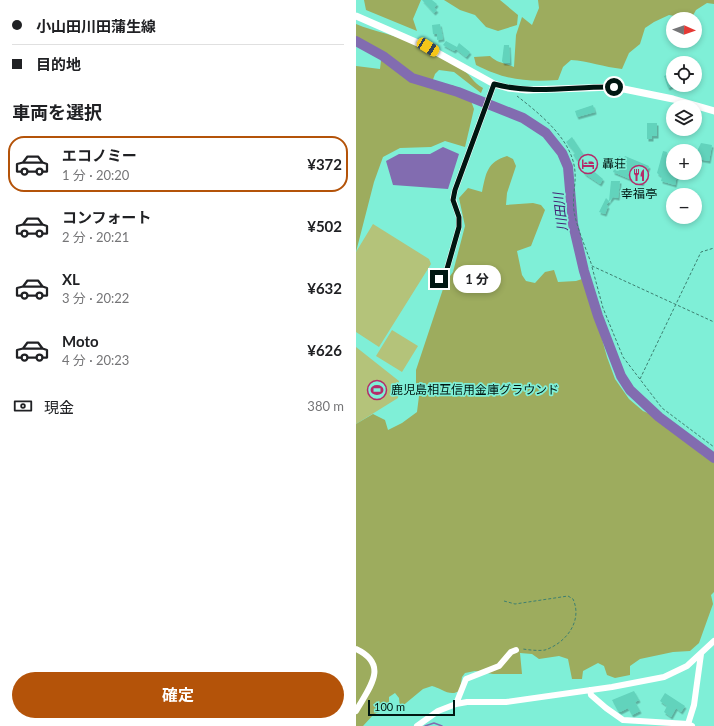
<!DOCTYPE html>
<html lang="ja">
<meta charset="utf-8">
<style>
body{margin:0;font-family:Lato,"Noto Sans JP",sans-serif;background:#f2f2f2;color:#202124;height:100vh;display:flex;flex-direction:column;font-size:15px;white-space:nowrap}
*{box-sizing:border-box;margin:0}
p{font-size:13px;color:#757577}
.icon{flex:none;width:22px;height:22px;fill:none;stroke:currentColor;stroke-width:2;stroke-linecap:round;stroke-linejoin:round}
.map{position:relative;flex:1;overflow:hidden}
.panel{display:flex;flex-direction:column;background:#fff;width:356px}
.panel>*{flex:none}
.top-card{display:grid;align-content:center;height:88px;padding:0 12px;background:#fff}
.needle{width:26px;rotate:92deg}
.buttons{position:absolute;left:310px;top:12px;display:grid;gap:8px}
.buttons a{display:grid;place-items:center;width:36px;height:36px;border-radius:50%;background:#fff;box-shadow:0 2px 6px #0003;font-size:20px}
.scale{position:absolute;left:12px;bottom:10px;width:87px;box-sizing:border-box;padding-left:4px;border:2px solid #001611;border-top:0;font-size:11px;line-height:14px;white-space:nowrap;color:#001611;-webkit-text-stroke:3px #7fefd7;paint-order:stroke}
.end{position:absolute;width:18px;height:18px;margin:-9px;border:5px solid #001611;background:#fff;box-shadow:0 0 0 2px #fff}
.from{border-radius:50%}
.bubble{position:absolute;height:28px;border-radius:14px;background:#fff;box-shadow:0 2px 6px #0003;font-size:13px;font-weight:700;line-height:28px;text-align:center}
.car{position:absolute;width:12px;height:24px;margin:-12px -6px;border-radius:5px;box-shadow:0 0 3px 1px #0007;background:linear-gradient(#f5c518 24%,#345 0 40%,#f5c518 0 76%,#345 0 86%,#f5c518 0)}
.top-card b{display:flex;align-items:center;gap:14px;height:38px;font-size:15px}
.top-card b+b{border-top:1px solid #e0e0e0}
.top-card i{width:10px;height:10px;background:#202124}
ul{padding:0;list-style:none}
li{display:flex;align-items:center;gap:12px;height:56px;margin:0 8px 6px;padding:0 4px;border:2px solid transparent;border-radius:16px}
li div{flex:1}
li b{display:block;font-size:15px}
li em{font-style:normal;font-weight:700}
li.on{border-color:#b45309}
li>.icon{width:36px;height:36px;stroke-width:1.5}
h2{padding:0 12px;font-size:18px;line-height:48px}
.pay{display:flex;align-items:center;gap:10px;height:44px;padding:0 12px;font-size:15px}
.pay p{margin-inline-start:auto}
.button{display:flex;gap:8px;margin-top:auto;padding:8px 12px}
.button a{flex:1;height:46px;border-radius:24px;background:#b45309;color:#fff;font-size:16px;font-weight:700;line-height:46px;text-align:center}
main{display:flex;flex:1;min-height:0}
.map>svg:first-child{display:block}
</style>
<main>
<section class="panel">
<div class="top-card">
<b><i class="from"></i>小山田川田蒲生線</b>
<b><i></i>目的地</b>
</div>
<h2>車両を選択</h2>
<ul>
<li class="on"><svg class="icon" aria-label="car" viewBox="0 0 24 24"><path d="M5 17H2v-5l4-1 3-4h7l3 4 3 1v5h-3M9 17h6M6 11h13"/><circle cx="7" cy="17" r="2"/><circle cx="17" cy="17" r="2"/></svg><div><b>エコノミー</b><p>1 分 · 20:20</p></div><em>¥372</em></li>
<li><svg class="icon" aria-label="car" viewBox="0 0 24 24"><path d="M5 17H2v-5l4-1 3-4h7l3 4 3 1v5h-3M9 17h6M6 11h13"/><circle cx="7" cy="17" r="2"/><circle cx="17" cy="17" r="2"/></svg><div><b>コンフォート</b><p>2 分 · 20:21</p></div><em>¥502</em></li>
<li><svg class="icon" aria-label="car" viewBox="0 0 24 24"><path d="M5 17H2v-5l4-1 3-4h7l3 4 3 1v5h-3M9 17h6M6 11h13"/><circle cx="7" cy="17" r="2"/><circle cx="17" cy="17" r="2"/></svg><div><b>XL</b><p>3 分 · 20:22</p></div><em>¥632</em></li>
<li><svg class="icon" aria-label="car" viewBox="0 0 24 24"><path d="M5 17H2v-5l4-1 3-4h7l3 4 3 1v5h-3M9 17h6M6 11h13"/><circle cx="7" cy="17" r="2"/><circle cx="17" cy="17" r="2"/></svg><div><b>Moto</b><p>4 分 · 20:23</p></div><em>¥626</em></li>
</ul>
<div class="pay"><svg class="icon" aria-label="cash" viewBox="0 0 24 24"><path d="M3 7h18v10H3z"/><circle cx="12" cy="12" r="2"/></svg>現金<p>380 m</p></div>
<div class="button"><a>確定</a></div>
</section>
<div class="map">
<svg width="358" height="726" viewBox="0 0 358 726">
<defs>
<filter id="shadow"><feDropShadow dx="1.5" dy="2.5" stdDeviation="0" flood-color="#0004"/></filter>
</defs>
<rect width="100%" height="100%" fill="#7fefd7"/>
<path fill="#b4c37a" d="M17,224L73,259L75,264L23,347L0,332V252Z
M36,330L49,338L33,364L20,356Z
M49,338L62,346L46,372L33,364Z
M0,347L43,381L42,398L0,424Z"/>
<path fill="#9dac5e" d="M8,0H65L57,19L61,31L10,10Z
M88,0H144L162,15L161,25L142,31L130,27L119,15L104,10Z
M182,0H358V4L351,3L340,10L335,19L313,15L298,22L289,28L284,44L273,53L266,69C248,67 232,61 215,60L207,67L202,80C170,82 149,80 120,65L118,57L134,56C141,63 149,63 158,67L160,35L166,17L176,25L183,8Z
M0,24C18,32 39,34 58,44C74,52 92,61 107,70C116,76 116,82 127,88L125,93L98,72L83,70L79,74L74,88L96,85L112,93L118,109L109,147L89,141L75,147L44,148L27,157L18,182L0,252V66L24,69L26,52L0,37Z
M151,156L157,159L160,166L151,193L150,205L177,203L185,205L189,210L175,246L161,251L166,275L170,281L179,283L189,272L198,270L202,282L220,281L229,278L251,357L259,379L273,399L287,411L320,425L346,455L358,463V592L355,595L357,604L343,643L334,651L317,652L284,659L274,666V675L259,678L251,675L248,666L242,663L227,671L226,679H216L212,659L203,656L183,659L176,654L164,653L166,674H137L119,671L109,673L106,677L104,690C95,698 85,688 76,686L67,689L44,708L43,698L39,693L33,697V706L29,710L18,714L7,726H0V424L17,414L29,420L32,430L46,423L61,412L63,396L60,383V370L89,283L97,272L109,226L103,198L112,188L126,192C130,173 131,162 151,156Z"/>
<path fill="#826cb0" d="M87,147L103,154L92,189L37,185L30,161L43,154H74Z"/>
<g fill="none" stroke-linecap="round" stroke-linejoin="round">
<path stroke="#826cb0" stroke-width="1.5" d="M69,726L78,723L86,726"/>
<path stroke="#826cb0" stroke-width="10" d="M0,41L27,56L56,78L102,92L167,118L190,133L206,153L212,167L217,224L228,271L242,316L265,376L274,390L303,417L358,458"/>
</g>
<path fill="#62d3bc" filter="url(#shadow)" d="M66,0H76L81,4L78,8L81,10L78,13Z
M84,24L87,39L81,40V34H77L76,25Z
M90,41L101,47L103,43L114,52L110,57L100,49L98,51L87,45Z
M148,45H153L154,63H147L146,61Z
M313,74L317,80V86L312,88L308,76Z
M237,105L239,112L221,117L219,111Z
M291,123H301V136H296V139H291Z
M216,137L230,158L233,156L239,164L235,169L247,179L244,184L229,174L222,165L224,164L217,155L219,153L210,142Z
M345,143L356,145L353,161L342,159V149Z
M307,151L311,152L310,156L317,154V173L321,175L319,185L305,181L306,177L301,173Z
M263,156L268,158L269,156L293,166L286,184L257,172Z
M255,181H264L262,198L257,197L250,205L252,206L249,214L243,212L250,198L253,201Z
M278,691L283,700L279,702L284,711L276,715L272,708L264,712L262,711L256,700Z
M309,693L329,706L325,712L320,708L315,717L308,712L311,706L304,701Z"/>
<g fill="none" stroke-linecap="round" stroke-linejoin="round">
<path stroke="#3d7f70" stroke-width="1" stroke-dasharray="3 2" stroke-linecap="butt" d="M161,96C184,114 217,140 219,172C220,185 216,197 218,211C221,229 230,248 236,266L358,322
M236,267L247,308L267,357L306,408L358,447
M284,379L345,252L358,248
M148,601L159,604L212,596L217,599C227,621 210,643 189,650C183,651 173,650 167,649"/>
<path stroke="#fff" stroke-width="6" d="M83,279L91,269L103,227V217L97,199L99,190L138,84
M0,649C34,665 13,688 0,711
M234,690L235,695L250,708L267,720L332,724L336,726
M100,704L110,679L143,666L155,652L160,650
M332,724L338,705L345,654
M61,726L82,711L100,704L111,702H150L256,687L308,677L331,666L358,641"/>
<path stroke="#fff" stroke-width="7" d="M0,16L71,47L138,84L152,88L171,90L258,87L317,99L358,111"/>
</g>
<g fill="none" stroke-linecap="round" stroke-linejoin="round">
<path stroke="#001611" stroke-width="5" d="M83,279L91,269L103,227V217L97,200L99,190L138,84C177,95 218,86 258,87"/>
</g>
<defs>
<symbol id="hotel-ring" viewBox="-11 -11 22 22"><circle r="9.5" fill="#7fefd7" stroke="#b52b69" stroke-width="1.5"/><path d="M-6-4.5h1.5V1H6V5H4.5V3h-9V5H-6ZM-4 0a1.8 1.8 0 1 1 3.6 0ZM.5 0V-2.5h3Q6-2.5 6 0Z" fill="#b52b69"/></symbol>
<symbol id="restaurant-ring" viewBox="-11 -11 22 22"><circle r="9.5" fill="#7fefd7" stroke="#b52b69" stroke-width="1.5"/><path d="M-5-6h1v4h1v-4h1v4h1v-4h1v5L-1.5 .5V6h-2V.5L-5-1ZM5-6V6H3V1.5H1.5Q1.5-4 5-6Z" fill="#b52b69"/></symbol>
<symbol id="stadium-ring" viewBox="-11 -11 22 22"><circle r="9.5" fill="#7fefd7" stroke="#b52b69" stroke-width="1.5"/><path d="M0-5a6.5 5 0 1 0 0 10a6.5 5 0 1 0 0-10ZM-3.5-1.8h7v3.6h-7Z" fill="#b52b69"/></symbol>
</defs>
<g fill-rule="evenodd">
<use href="#hotel-ring" x="221" y="153" width="22" height="22"/>
<use href="#restaurant-ring" x="272" y="164" width="22" height="22"/>
<use href="#stadium-ring" x="10" y="379" width="22" height="22"/>
</g>
<g text-anchor="middle" stroke-width="3.5" stroke-linejoin="round" paint-order="stroke">
<g font-size="12" fill="#001611" stroke="#7fefd7" text-anchor="start">
<text x="246" y="168">轟荘</text>
<text x="283" y="198" text-anchor="middle">幸福亭</text>
<text x="35" y="394">鹿児島相互信用金庫グラウンド</text>
</g>
<g font-size="13" font-style="italic" fill="#411e71" stroke="#7fefd7">
<text transform="translate(204 212) rotate(-97)" y="5">川田川</text>
</g>
</g>
</svg>
<div class="buttons">
<a><svg class="needle" viewBox="-14 -14 28 28"><path d="M0-13l5 13h-10z" fill="#e53935"/><path d="M0 13l5-13h-10z" fill="#757577"/></svg></a>
<a><svg class="icon" aria-label="locate" viewBox="0 0 24 24"><circle cx="12" cy="12" r="6"/><path d="M12 2v4M12 18v4M2 12h4M18 12h4"/></svg></a>
<a><svg class="icon" aria-label="layers" viewBox="0 0 24 24"><path d="M12 4l9 5-9 5-9-5zM3 14l9 5 9-5"/></svg></a>
<a>+</a>
<a>−</a>
</div>
<div class="scale">100 m</div>
<i class="end from" style="left:258px;top:87px"></i>
<i class="end" style="left:83px;top:279px"></i>
<div class="bubble" style="left:97px;top:265px;width:48px">1 分</div>
<i class="car" style="left:72px;top:47px;rotate:122deg"></i>
</div>
</main>
